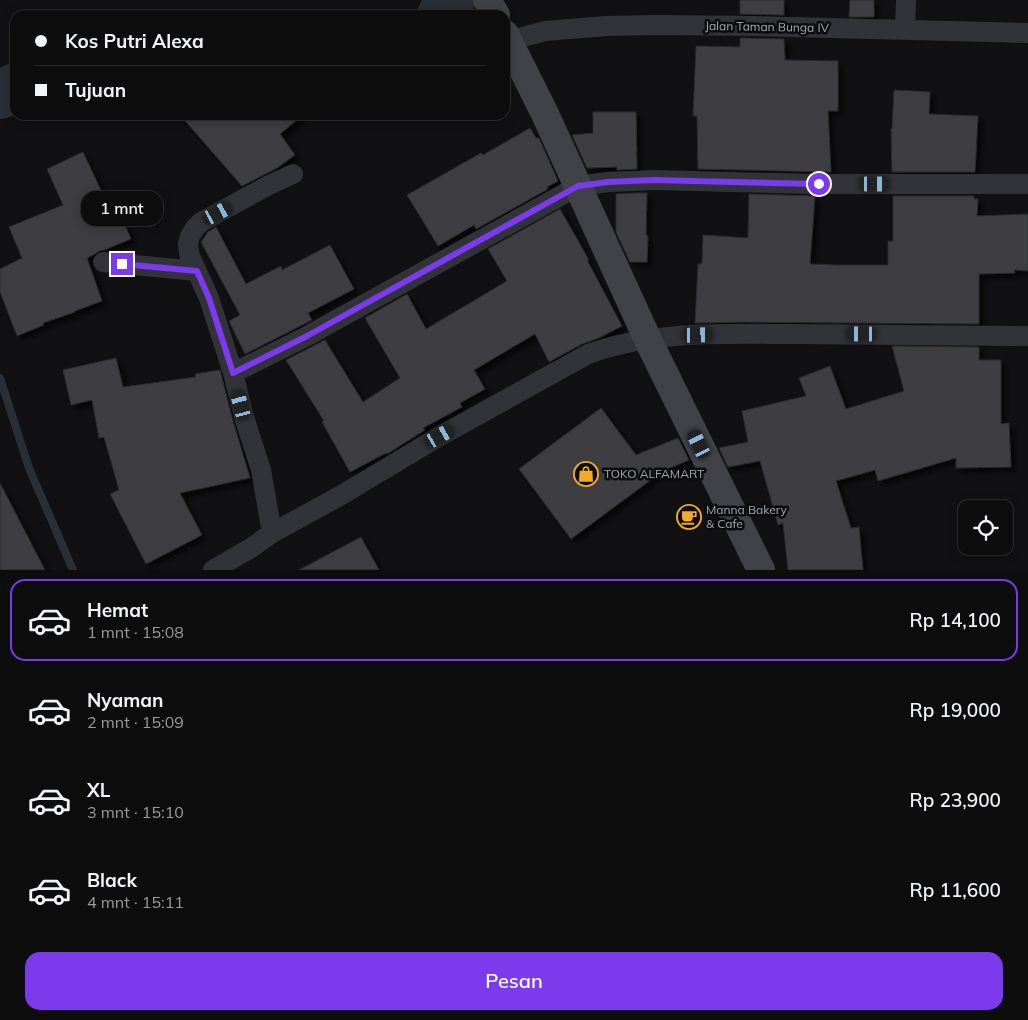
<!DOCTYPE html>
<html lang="id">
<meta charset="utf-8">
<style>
body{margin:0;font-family:Mulish,sans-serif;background:#1b1b1c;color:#f1f3f6;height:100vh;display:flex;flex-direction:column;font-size:19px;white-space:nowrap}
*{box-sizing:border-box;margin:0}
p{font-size:16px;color:#9a9c9e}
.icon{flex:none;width:28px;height:28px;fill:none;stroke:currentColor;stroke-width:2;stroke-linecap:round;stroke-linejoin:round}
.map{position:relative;height:570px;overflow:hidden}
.drawer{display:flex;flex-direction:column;background:#0d0d0e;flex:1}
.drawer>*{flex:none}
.banner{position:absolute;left:10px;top:10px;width:500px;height:110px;border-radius:15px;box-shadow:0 2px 12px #0003,0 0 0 1px #2d2d2e;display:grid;align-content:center;height:110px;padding:0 25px;background:#0d0d0e}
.fabs{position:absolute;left:958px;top:500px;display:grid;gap:10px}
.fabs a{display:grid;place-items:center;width:55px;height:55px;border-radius:10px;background:#0d0d0e;box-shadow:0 2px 12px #0003,0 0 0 1px #2d2d2e;font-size:25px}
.end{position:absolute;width:22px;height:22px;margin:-11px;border:6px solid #7c3aed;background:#fff;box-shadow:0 0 0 2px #fff}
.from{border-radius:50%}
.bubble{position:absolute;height:35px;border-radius:15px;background:#0d0d0e;box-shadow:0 2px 12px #0003,0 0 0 1px #2d2d2e;font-size:16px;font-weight:600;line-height:35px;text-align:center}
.car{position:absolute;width:15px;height:30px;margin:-15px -8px;border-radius:6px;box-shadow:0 0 4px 1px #0007;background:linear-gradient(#222 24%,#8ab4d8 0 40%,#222 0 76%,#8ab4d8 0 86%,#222 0)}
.banner b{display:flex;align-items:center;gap:18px;height:48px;font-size:19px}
.banner b+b{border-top:1px solid #2d2d2e}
.banner i{width:12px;height:12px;background:#f1f3f6}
ul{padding:9px 0 0;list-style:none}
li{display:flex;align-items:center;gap:15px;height:82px;margin:0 10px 8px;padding:0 15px;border:2px solid transparent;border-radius:15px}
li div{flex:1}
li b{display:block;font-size:19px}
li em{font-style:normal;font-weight:600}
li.on{border-color:#7c3aed}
li>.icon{width:45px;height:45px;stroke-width:1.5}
.primary-button{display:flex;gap:10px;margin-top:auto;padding:10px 25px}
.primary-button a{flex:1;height:58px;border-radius:15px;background:#7c3aed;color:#fff;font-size:20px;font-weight:600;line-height:58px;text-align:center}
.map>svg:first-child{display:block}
</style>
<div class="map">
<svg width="1028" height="570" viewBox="0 0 1028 570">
<defs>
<filter id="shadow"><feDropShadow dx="4.5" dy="4.5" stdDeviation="2.5" flood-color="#0009"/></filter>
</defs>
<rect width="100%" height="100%" fill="#111113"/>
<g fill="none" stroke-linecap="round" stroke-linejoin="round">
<path stroke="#283037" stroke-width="8" d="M0,378L29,468L73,570"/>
<path stroke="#283037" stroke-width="48" d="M441,15L451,0
M0,95L15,87"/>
</g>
<path fill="#3d3e43" stroke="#2b2b2f" filter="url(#shadow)" d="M740,0H784V15L740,14Z
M850,0H874V17H849Z
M740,38L784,39L785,60L838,61V111H828L831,172L698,169L697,116H693L696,46L740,47Z
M894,90L930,92L929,114L978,116L975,172H892L891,129H892Z
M593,112H636L637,169L617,170V167L587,168L572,135L593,133Z
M180,115H303L280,134L295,155L277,168L242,186Z
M530,128L536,138H539L558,181L547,187L548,189L476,229L474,225L438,246L407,195L481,153L483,155Z
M83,152L106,201L113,198L131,239L104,250L99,251L93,255L87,258L102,301L75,311V312L43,323L44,325L17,336L0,292V269L22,258L9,227L63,205L47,169Z
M637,193H647L646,235L648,236L647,262H630L616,232V194Z
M749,194L815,196L810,264L835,265H888V241H893V196H974V199H978L977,216L1028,214V271L1014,270L1015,273L979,274V324L745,322L695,323L698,264H702L703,235L748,238Z
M560,209L589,260H587L622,326L599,338L582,344L549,362L535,334L474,370L485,389L460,403L462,407L423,428L425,430L387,454L386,453L350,472L322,422L324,421L286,360L325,340L363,402L400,378L365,318L407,294L426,329L507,281L488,249Z
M216,227L246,284L281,266L282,270L330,245L354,289L308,313L312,320L245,354L229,321L240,315L201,242L208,232Z
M892,346L979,347V360H1001V424L1009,423L1011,467L956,468V458L878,481L875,470L836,481L851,528L859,527L863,570H788L783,523L778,525L760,461L728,467L719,448L748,442L742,411L806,396L799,378L830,366L846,409L904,391Z
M116,358L123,387L196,377L195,374L220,370L233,421L250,478L180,493L202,535L146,564L110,494L119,490L104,437L99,438L92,400L71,405L63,370Z
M601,408L636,455L678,438L689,460L663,471L571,539L519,469Z
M0,483L45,570H0Z
M361,537L379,570H299Z"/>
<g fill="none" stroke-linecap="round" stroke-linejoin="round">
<path stroke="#323338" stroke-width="20" d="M905,29L906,0
M508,41L545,31L606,26L656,25L753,26L1028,33
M103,262L197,271
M233,373L307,336L578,186L608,182L653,180L819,184H1028
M272,533L261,470L244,417L233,373L209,298L189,254L188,244L190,236L195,228L201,222L269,185L293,174
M213,570L251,548L272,533L338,497L440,436L588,354C654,330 728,334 797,334C874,334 951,335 1028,336"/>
<path stroke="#404248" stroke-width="28" d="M487,0L496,15
M505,34L545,114L648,340L761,570"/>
</g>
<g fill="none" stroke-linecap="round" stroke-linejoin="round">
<path stroke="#7c3aed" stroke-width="6" d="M122,264L197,271L209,298L233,373L307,336L578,186L608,182L653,180L819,184"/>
</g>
<defs>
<symbol id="shop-ring" viewBox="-11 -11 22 22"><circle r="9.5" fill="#0c0c0e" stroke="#f2aa2a" stroke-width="1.5"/><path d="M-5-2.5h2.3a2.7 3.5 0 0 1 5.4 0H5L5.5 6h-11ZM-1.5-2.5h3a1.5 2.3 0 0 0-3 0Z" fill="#f2aa2a"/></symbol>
<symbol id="cafe-ring" viewBox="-11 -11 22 22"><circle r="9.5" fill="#0c0c0e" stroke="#f2aa2a" stroke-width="1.5"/><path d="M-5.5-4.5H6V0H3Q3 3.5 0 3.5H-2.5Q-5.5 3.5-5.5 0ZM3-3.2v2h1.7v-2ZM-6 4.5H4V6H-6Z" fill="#f2aa2a"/></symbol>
</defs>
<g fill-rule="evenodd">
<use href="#shop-ring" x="572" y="460" width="28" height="28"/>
<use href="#cafe-ring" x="675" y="503" width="28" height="28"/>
</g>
<g text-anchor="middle" stroke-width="5" stroke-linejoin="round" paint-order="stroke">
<g font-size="12" fill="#a3a8b4" stroke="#0c0c0e">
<text transform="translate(767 27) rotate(1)" y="4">Jalan Taman Bunga IV</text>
</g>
<g font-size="12" fill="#a3a8b4" stroke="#0c0c0e" text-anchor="start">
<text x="604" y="478">TOKO ALFAMART</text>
<text x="706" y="514">Manna Bakery<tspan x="706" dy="14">&amp; Cafe</tspan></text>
</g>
</g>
</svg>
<div class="fabs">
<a><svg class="icon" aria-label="locate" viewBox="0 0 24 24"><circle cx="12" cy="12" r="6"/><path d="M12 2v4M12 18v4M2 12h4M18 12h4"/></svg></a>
</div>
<i class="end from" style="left:819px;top:184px"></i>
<i class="end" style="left:122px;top:264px"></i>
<div class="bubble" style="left:81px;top:191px;width:82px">1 mnt</div>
<i class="car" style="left:875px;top:184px;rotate:90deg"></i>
<i class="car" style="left:218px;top:213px;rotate:62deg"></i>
<i class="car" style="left:862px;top:334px;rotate:270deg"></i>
<i class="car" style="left:698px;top:335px;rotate:89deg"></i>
<i class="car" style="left:241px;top:405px;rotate:345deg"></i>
<i class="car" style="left:440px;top:436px;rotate:60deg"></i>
<i class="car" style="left:699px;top:444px;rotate:334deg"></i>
<div class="banner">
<b><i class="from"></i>Kos Putri Alexa</b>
<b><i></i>Tujuan</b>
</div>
</div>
<section class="drawer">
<ul>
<li class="on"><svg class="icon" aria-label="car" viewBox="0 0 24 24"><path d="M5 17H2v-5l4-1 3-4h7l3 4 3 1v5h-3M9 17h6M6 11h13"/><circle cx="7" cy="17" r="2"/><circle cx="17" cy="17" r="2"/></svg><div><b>Hemat</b><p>1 mnt · 15:08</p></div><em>Rp 14,100</em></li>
<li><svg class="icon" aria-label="car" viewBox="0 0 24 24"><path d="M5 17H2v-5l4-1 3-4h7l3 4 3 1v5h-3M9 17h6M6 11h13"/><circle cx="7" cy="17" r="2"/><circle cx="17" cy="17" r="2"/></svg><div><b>Nyaman</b><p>2 mnt · 15:09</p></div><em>Rp 19,000</em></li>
<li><svg class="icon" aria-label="car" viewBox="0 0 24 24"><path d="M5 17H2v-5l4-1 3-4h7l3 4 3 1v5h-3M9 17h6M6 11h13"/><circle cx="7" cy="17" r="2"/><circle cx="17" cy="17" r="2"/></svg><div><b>XL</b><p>3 mnt · 15:10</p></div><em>Rp 23,900</em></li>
<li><svg class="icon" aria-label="car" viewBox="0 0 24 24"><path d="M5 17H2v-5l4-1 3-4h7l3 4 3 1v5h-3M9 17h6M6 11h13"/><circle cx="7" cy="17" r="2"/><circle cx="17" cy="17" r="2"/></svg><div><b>Black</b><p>4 mnt · 15:11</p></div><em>Rp 11,600</em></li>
</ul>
<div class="primary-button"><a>Pesan</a></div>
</section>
